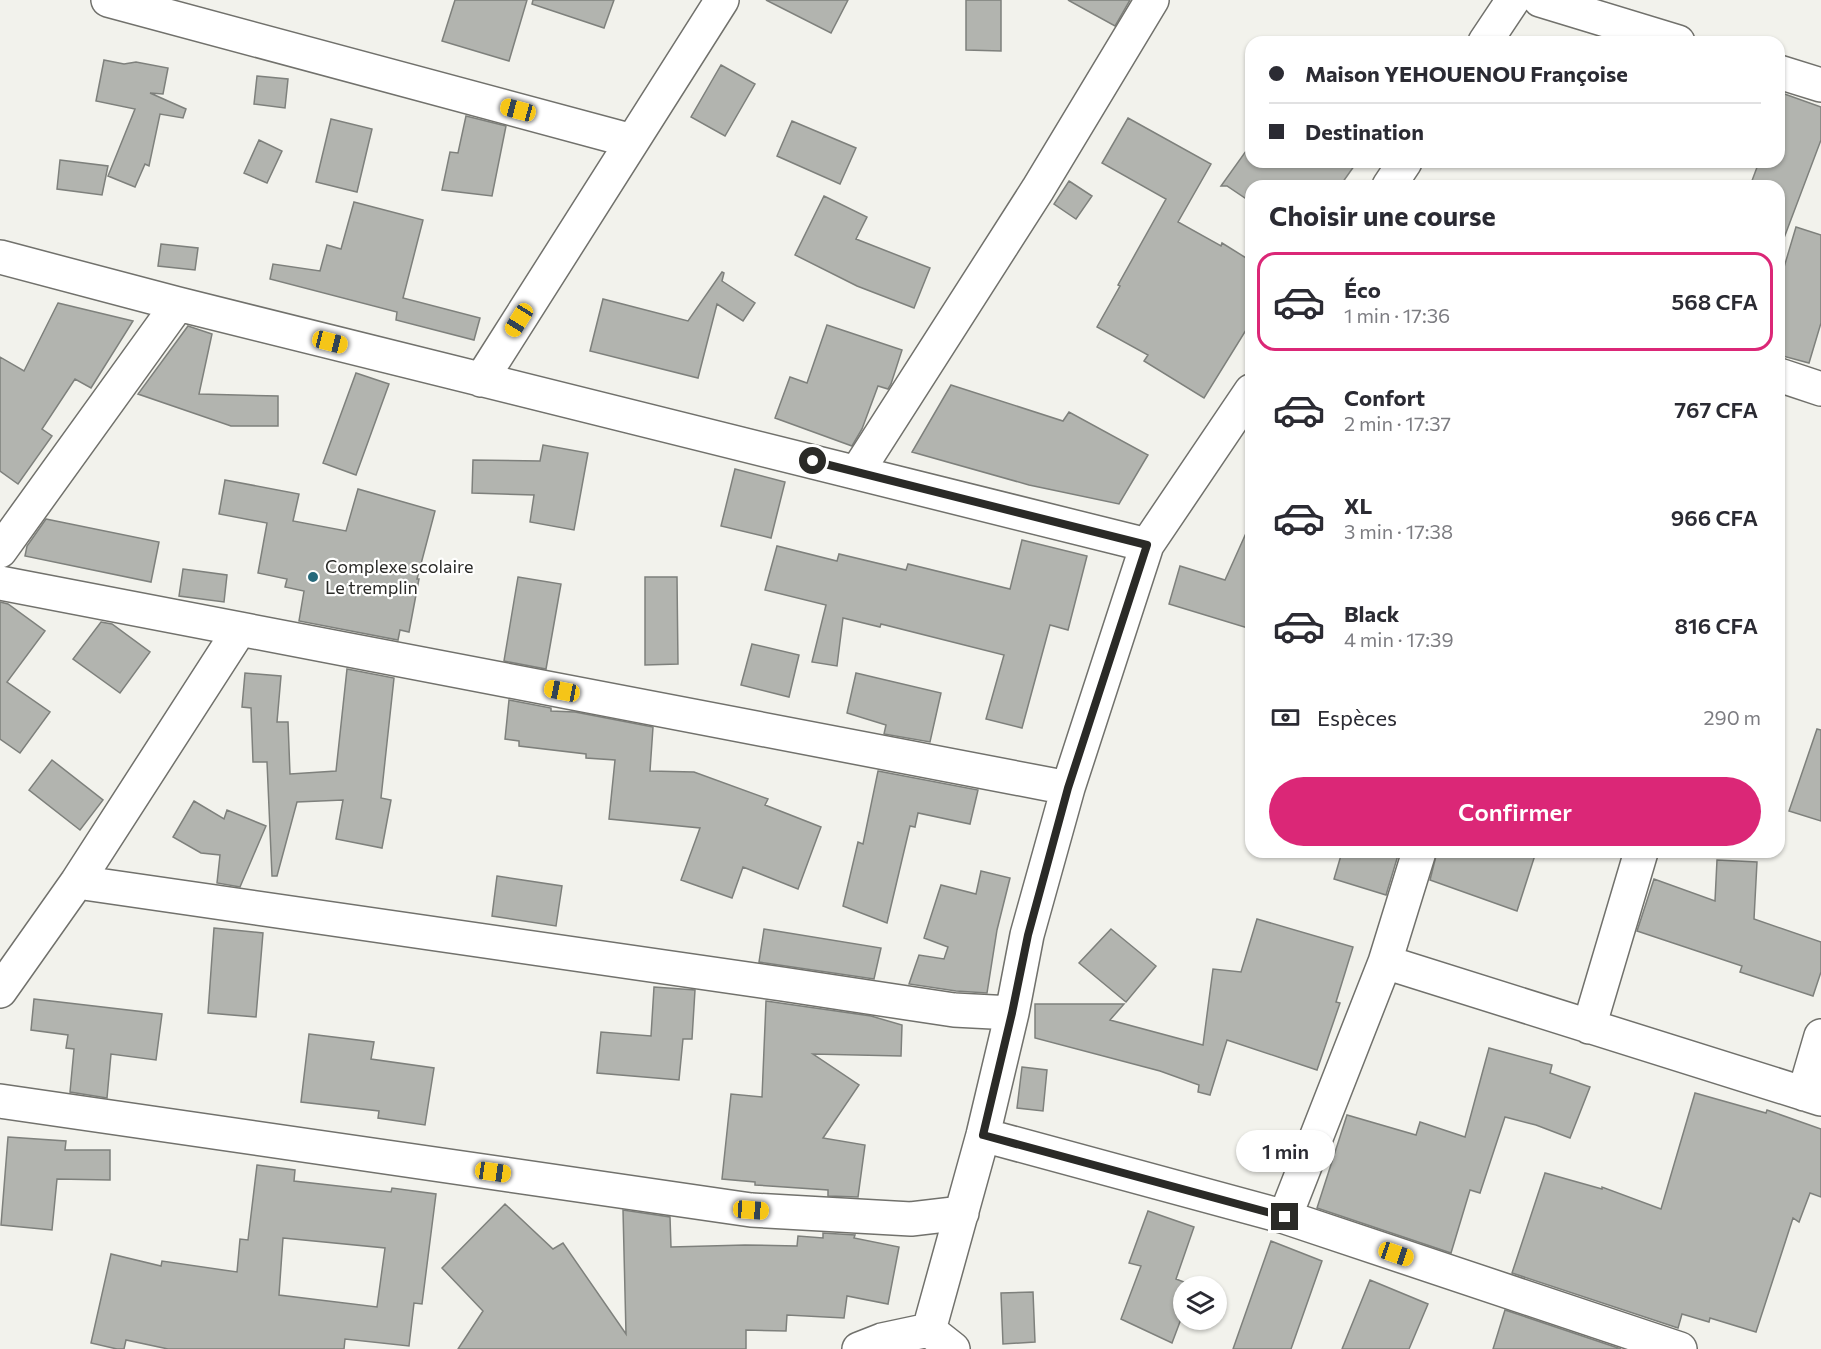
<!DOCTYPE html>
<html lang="fr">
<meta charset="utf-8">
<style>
body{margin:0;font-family:Commissioner,sans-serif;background:#f7f7f7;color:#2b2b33;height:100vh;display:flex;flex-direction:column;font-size:22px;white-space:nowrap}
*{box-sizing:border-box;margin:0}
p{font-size:20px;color:#7c7c81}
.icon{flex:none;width:33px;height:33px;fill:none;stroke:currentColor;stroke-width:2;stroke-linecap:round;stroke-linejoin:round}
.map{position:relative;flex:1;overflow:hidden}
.sheet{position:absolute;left:1245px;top:180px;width:540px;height:678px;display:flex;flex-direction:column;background:#fff;border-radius:18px;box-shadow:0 2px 4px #0004}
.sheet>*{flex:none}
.banner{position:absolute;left:1245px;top:36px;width:540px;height:132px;border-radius:18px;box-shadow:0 2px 4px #0004;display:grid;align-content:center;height:132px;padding:0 24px;background:#fff}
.fabs{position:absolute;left:1173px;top:1276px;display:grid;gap:12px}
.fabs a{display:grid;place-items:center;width:54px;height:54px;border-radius:50%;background:#fff;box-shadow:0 2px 4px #0004;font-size:30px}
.end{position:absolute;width:27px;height:27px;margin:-14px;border:8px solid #2a2a27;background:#fff;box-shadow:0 0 0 3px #fff}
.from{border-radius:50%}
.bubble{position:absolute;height:42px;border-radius:21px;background:#fff;box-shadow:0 2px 4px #0004;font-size:20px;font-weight:600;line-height:42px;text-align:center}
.car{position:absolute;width:18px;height:36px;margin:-18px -9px;border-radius:8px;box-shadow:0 0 4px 2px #0007;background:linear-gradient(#f5c518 24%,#345 0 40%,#f5c518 0 76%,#345 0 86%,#f5c518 0)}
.banner b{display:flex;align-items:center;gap:21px;height:57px;font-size:22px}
.banner b+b{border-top:2px solid #e1e1e2}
.banner i{width:15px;height:15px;background:#2b2b33}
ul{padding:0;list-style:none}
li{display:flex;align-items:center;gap:18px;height:99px;margin:0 12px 9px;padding:0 12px;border:3px solid transparent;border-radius:18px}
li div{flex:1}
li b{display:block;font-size:22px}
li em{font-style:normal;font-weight:600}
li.active{border-color:#db2777}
li>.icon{width:54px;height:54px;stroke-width:1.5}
h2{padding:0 24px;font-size:27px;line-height:72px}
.pay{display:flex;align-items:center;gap:15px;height:66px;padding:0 24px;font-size:22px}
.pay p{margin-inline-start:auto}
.cta{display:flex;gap:12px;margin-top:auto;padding:12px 24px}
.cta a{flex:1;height:69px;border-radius:36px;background:#db2777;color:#fff;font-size:24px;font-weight:600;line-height:69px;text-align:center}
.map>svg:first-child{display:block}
</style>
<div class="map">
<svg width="1821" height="1349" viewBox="0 0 1821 1349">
<rect width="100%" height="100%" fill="#f2f2ec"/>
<path fill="#b2b4af" stroke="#7e807c" stroke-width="1.5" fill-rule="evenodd" d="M455,0H527L509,61L442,41Z
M533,0H614L604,28L532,4Z
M766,0H848L831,33Z
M966,0H1001V51L966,50Z
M1068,0H1130L1115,26Z
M104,60L124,64L136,62L168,68L163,94L150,93L186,109L183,118L160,114L149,166L145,164L135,187L108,176L135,109L96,101Z
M721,65L755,84L725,136L691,117Z
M257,76L288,79L285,108L254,104Z
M1779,92L1821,107V140L1781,246L1779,245V186H1750L1759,162H1779Z
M466,116L506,126L492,196L442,190L450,152L458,153Z
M1128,118L1211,164L1178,222L1221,246L1222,243L1251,261V322L1204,398L1144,361L1148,355L1097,327L1120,286L1118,285L1166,199L1102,163Z
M331,119L372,129L357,192L316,182Z
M792,121L856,148L840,184L777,156Z
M259,140L282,151L267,183L244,173Z
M1251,144V162H1357L1340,186H1251V202L1227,186H1221Z
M60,160L108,166L102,195L57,189Z
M1069,181L1092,196L1076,219L1054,204Z
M824,196L867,217L856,239L930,268L914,308L857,286L795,255Z
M354,202L423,220L403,298L480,318L474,340L396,320L397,312L270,279L273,264L320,271L327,245L341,249Z
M1796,227L1821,235V323L1809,363L1779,355V284Z
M161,244L198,248L195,270L158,266Z
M722,272L724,273L722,281L755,303L743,321L717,304L698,378L590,351L603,299L688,321Z
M58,303L133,321L91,388L75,379L42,429L52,436L18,484L0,471V357L24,371Z
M827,325L902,350L891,384L888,389L878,386L862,429L852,446L775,418L790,377L807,383Z
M188,326L212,334L199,394L278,396V426H231L138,394Z
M356,373L389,384L356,475L323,463Z
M951,385L1063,421L1069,412L1148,455L1119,504L1029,485L912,452Z
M543,445L588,453L574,530L530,522L534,495L472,493L473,460L540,461Z
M735,469L785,482L771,538L721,526Z
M225,480L299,494L293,521L346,531L358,489L435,511L417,579H419L409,632L400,630L398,640L299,621L304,591L285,587L287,579L258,573L267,523L219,514Z
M46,519L159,542L151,582L25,556L27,546Z
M1251,522V629L1169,604L1180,566L1225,580Z
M1022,540L1087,556L1068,630L1050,625L1022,728L986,719L1004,655L881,624L880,627L843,618L837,666L812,662L826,605L765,590L777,546L837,561L839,554L906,570L908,564L1010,589Z
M183,569L227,575L224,602L179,596Z
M518,577L561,584L546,669L504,661Z
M645,577H677L678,664L645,665Z
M0,602L8,604L45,631L7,682L50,712L20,753L0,739Z
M101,622L112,624L150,652L120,693L73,659Z
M752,644L799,655L789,697L741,685Z
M347,669L394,678L381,798L391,800L382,848L336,839L343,800L297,802L277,876H272L267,762H253L251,708L242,707L245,673L281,676L277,722H288L290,774L336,771Z
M856,673L941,693L930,742L884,734L886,725L847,713Z
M509,700L551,708V711L575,712L653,727L650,771L694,772L768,799L765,805L821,827L798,889L743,867L732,898L681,880L700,828L609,819L615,760L586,758V754L519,746V741L505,739Z
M1817,729L1821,730V821L1789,811Z
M52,760L103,800L80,830L29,790Z
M878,771L978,790L970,824L918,813L915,827L910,826L887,923L843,906L858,842L863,844Z
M194,801L224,819L227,810L266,826L240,887L217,883L220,855L201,853L173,837Z
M1342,852H1399L1386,895L1334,879Z
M1437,852H1536L1517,911L1430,880Z
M1717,860L1757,862L1754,919L1821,942V972L1813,996L1740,972L1742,966L1637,931L1654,879L1715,901Z
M981,871L1010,878L997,930L987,993L956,991L909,984L919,955L944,959L948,947L924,938L941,885L976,894Z
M497,876L562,886L556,926L492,916Z
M1257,919L1353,947L1336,1002L1340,1003L1317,1070L1227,1040L1210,1095L1198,1092L1199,1085L1160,1071L1035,1038V1004H1124L1110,1020L1203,1045L1213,969L1241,972Z
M214,928L263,933L256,1017L208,1013Z
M764,929L881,948L874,979L759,962Z
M1111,929L1156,966L1126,1002L1079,963Z
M654,987L695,990L692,1039H683L679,1080L597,1073L601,1032L651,1036Z
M34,999L162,1014L156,1060L111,1054L107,1098L70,1092L74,1049L66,1048L68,1035L31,1030Z
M766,1001L871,1016L902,1025L901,1056L813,1054L859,1085L823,1138L865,1145L858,1197L828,1196V1190L755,1185V1182L722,1179L731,1094L762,1097Z
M309,1034L374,1042L371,1059L434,1068L425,1125L378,1118L379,1111L301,1102Z
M1489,1048L1552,1065L1550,1073L1590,1087L1570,1138L1536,1125L1505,1117L1480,1193L1470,1190L1451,1253L1317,1208L1347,1115L1416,1135L1420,1122L1465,1137Z
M1022,1067L1047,1070L1043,1111L1017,1108Z
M1695,1093L1766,1113L1767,1110L1821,1129V1197L1810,1193L1799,1222L1793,1218L1756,1332L1710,1318L1709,1322L1682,1314L1678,1328L1512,1273L1545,1173L1602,1189V1187L1661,1209Z
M8,1137L66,1141L65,1150H110V1180L57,1179L52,1230L1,1225Z
M257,1165L295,1170L294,1181L391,1192L392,1188L436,1194L422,1304L414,1303L409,1346L345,1339L344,1349H168L126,1340L124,1349H117L91,1343L111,1254L161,1266L162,1261L237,1272L240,1239L248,1240ZM283,1238L385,1248L377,1307L279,1295Z
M505,1204L553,1249L563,1243L626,1334L623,1210L670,1217L671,1247L745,1245L797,1246L798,1236L823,1238V1233L855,1235L854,1238L899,1247L888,1304L847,1296L844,1318L787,1315L786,1331L746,1330V1349H458L483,1311L442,1268Z
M1148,1211L1194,1227L1176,1279L1184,1282V1311L1172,1343L1121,1319L1141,1266L1129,1263Z
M1271,1241L1322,1261L1291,1349H1233Z
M1370,1280L1428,1304L1409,1349H1342Z
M1033,1292L1035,1342L1003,1344L1001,1293Z
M1505,1310L1621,1349H1493Z"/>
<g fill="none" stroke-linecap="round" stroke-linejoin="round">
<defs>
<path id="street" d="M108,0L632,141
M1540,0L1678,42
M1485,42L1513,0
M1779,72L1821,85
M1389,186L1405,162
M0,257L178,304L1147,545
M1779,375L1821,389
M481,380L722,0
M857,472L1038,189L1152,0
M0,551L178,304
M0,583L1068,788
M77,882L782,984L954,1010L1012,1013
M1385,962L1821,1099
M0,991L77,882L240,629
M1589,1027L1641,852
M1804,1094L1821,1036
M0,1101L751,1210L911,1219L962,1213
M983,1135L1285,1217L1680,1349
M1285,1217L1385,962L1419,852
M929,1330L983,1135L1012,1013L1027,935L1068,788L1147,545L1251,391
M859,1349L882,1340L929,1330L953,1349"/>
</defs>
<use href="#street" stroke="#71716c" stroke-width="36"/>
<use href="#street" stroke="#fff" stroke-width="33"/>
</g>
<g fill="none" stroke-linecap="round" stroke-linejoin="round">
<path stroke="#2a2a27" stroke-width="8" d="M813,461L1147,545L1068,788L1028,935L1012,1013L983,1135L1285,1217"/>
</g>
<circle fill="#26697b" stroke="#fffffe" stroke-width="2" cx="313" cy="577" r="6"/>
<g text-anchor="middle" stroke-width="4.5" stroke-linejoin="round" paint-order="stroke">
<g font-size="18" fill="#2a2a27" stroke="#fffffe" text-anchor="start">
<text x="325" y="573">Complexe scolaire<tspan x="325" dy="21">Le tremplin</tspan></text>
</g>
</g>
</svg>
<div class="fabs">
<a><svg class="icon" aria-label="layers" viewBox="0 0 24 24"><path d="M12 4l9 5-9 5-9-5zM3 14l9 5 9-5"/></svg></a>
</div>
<i class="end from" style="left:813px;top:461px"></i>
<i class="end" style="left:1285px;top:1217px"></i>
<div class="bubble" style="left:1236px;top:1130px;width:99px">1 min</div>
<i class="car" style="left:518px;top:110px;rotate:285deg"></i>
<i class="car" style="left:519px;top:320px;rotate:212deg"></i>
<i class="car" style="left:330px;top:342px;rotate:104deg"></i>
<i class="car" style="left:562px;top:691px;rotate:281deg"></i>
<i class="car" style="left:493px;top:1172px;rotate:98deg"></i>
<i class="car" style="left:751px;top:1210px;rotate:94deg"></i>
<i class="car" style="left:1396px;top:1254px;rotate:109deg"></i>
<div class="banner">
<b><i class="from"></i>Maison YEHOUENOU Françoise</b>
<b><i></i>Destination</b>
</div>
<section class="sheet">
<h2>Choisir une course</h2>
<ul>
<li class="active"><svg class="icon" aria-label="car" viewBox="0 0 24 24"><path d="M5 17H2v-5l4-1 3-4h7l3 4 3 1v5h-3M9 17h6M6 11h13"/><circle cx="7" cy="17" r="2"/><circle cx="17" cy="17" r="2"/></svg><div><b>Éco</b><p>1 min · 17:36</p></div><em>568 CFA</em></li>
<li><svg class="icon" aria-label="car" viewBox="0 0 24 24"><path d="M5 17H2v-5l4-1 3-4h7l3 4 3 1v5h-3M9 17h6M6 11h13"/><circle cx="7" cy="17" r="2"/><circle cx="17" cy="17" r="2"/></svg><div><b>Confort</b><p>2 min · 17:37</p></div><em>767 CFA</em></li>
<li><svg class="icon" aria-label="car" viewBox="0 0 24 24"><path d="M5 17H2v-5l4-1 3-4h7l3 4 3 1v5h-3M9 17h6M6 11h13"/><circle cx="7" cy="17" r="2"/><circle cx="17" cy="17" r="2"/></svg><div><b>XL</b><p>3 min · 17:38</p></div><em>966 CFA</em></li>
<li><svg class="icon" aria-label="car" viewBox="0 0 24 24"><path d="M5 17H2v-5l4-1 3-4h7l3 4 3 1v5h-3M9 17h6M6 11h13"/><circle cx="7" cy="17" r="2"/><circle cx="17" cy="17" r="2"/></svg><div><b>Black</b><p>4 min · 17:39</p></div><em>816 CFA</em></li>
</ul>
<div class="pay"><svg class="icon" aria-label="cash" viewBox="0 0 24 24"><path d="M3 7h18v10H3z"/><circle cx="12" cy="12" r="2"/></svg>Espèces<p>290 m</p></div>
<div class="cta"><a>Confirmer</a></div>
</section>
</div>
